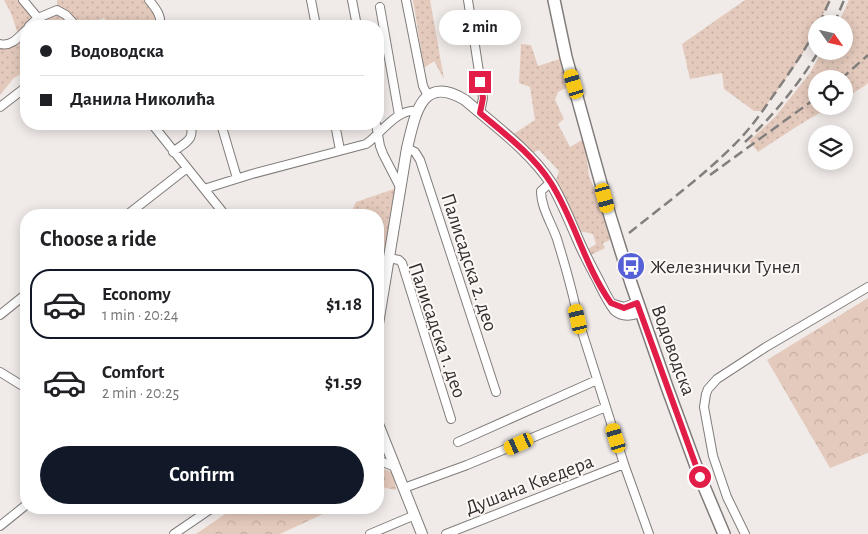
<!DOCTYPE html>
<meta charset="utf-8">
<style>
body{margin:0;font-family:"Alegreya Sans",sans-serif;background:#f6f6f6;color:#202124;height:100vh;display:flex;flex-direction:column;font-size:19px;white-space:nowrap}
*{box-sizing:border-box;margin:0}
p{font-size:16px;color:#757577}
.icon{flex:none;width:28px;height:28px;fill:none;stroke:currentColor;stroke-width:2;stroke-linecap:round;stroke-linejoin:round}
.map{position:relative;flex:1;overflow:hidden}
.side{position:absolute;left:20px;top:209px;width:364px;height:305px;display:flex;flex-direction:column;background:#fff;border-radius:20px;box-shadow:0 2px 12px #0003}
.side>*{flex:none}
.guide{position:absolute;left:20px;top:20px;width:364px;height:110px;border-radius:20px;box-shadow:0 2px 12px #0003;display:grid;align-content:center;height:110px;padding:0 20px;background:#fff}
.needle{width:32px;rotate:124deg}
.controls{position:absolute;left:808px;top:15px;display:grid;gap:10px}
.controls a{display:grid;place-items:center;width:45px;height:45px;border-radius:50%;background:#fff;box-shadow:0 2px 12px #0003;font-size:25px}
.end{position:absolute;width:22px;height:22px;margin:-11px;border:6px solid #e11d48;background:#fff;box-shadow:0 0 0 2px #fff}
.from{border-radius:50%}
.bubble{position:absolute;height:35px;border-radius:18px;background:#fff;box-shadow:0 2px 12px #0003;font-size:16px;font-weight:700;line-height:35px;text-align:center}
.car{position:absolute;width:15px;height:30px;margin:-15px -8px;border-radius:6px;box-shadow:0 0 4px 1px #0007;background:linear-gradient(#f5c518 24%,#345 0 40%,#f5c518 0 76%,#345 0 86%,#f5c518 0)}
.guide b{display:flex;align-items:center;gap:18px;height:48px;font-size:19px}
.guide b+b{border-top:1px solid #e0e0e0}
.guide i{width:12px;height:12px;background:#202124}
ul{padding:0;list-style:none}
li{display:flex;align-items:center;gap:15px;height:70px;margin:0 10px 8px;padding:0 10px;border:2px solid transparent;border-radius:20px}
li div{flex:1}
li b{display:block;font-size:19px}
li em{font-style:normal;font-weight:700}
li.active{border-color:#111827}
li>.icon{width:45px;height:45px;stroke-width:1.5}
h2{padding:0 20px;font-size:22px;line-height:60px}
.primary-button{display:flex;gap:10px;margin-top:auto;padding:10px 20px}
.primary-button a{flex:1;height:58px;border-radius:30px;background:#111827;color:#fff;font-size:20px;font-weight:700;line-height:58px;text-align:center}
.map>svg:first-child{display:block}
</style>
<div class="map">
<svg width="868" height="534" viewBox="0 0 868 534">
<defs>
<pattern id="grass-dots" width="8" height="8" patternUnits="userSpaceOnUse" patternTransform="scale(1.25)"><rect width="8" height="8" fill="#e4cabc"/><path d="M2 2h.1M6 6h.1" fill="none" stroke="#c4aea2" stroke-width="1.8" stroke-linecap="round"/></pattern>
<pattern id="forest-crowns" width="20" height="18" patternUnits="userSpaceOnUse" patternTransform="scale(1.25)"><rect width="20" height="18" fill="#e4cabc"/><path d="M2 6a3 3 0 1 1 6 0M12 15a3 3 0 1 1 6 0" fill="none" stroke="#c4aea2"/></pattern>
</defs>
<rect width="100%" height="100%" fill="#f0ebe8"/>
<path fill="url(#grass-dots)" d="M4,0H23L38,18L57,10V0H149L160,26H110L104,18L87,26H26V71L14,78L0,95V44L19,37L11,13Z
M413,0H430L444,79L434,61L424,68Z
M745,0H830L819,24H816C816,41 774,95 762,111H754L724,89L722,73L690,79L682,44Z
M849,0H868V83L863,87L844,99V79H816V106H831L796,127L758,152L749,141L775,117L810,73L822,51H844V24H838Z
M521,44L531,45L538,66L566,57L574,84L558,92L555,100L564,119L558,124L570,147L589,136L593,150L586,152L589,176L598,198L609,234L610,240L603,243L605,248L591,255L588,249L596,244L593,234L580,231L556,180L559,171L539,150L532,153L512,135L535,120L530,87L519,83Z
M400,187L378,324V215H350L356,202Z"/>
<path fill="url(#forest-crowns)" d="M868,298V453L830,468L767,360Z
M378,467L391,472L394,474L396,490L381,487L378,488Z
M234,508L257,512L286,508H336L280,534H196Z"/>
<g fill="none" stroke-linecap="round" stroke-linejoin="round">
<defs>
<path id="minor" d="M23,0L38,18
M149,0C155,8 162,15 160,26
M311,0L316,26
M352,0L357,26
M406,0L423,86L428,96
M468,0L483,98L480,113
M380,7L399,115
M29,26L38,18L57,10L66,15L76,26
M0,44C11,47 19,37 26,30
M0,107L26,87
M152,124L225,215
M221,124L237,178
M335,124L340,150
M376,124L380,146L383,154L400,187
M407,148L415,152L420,160L496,392
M173,152C184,143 196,140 190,124
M550,183L541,191C541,208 552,224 557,239C565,265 573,292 578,319L624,464L649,534
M204,189L252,174L366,144L370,141C383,130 399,108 417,111
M127,215L187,168
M389,258L399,260L402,263L451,419
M0,315L26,294
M0,372L26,388
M458,442L597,380
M378,460L395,467
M404,488L467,465L606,407
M0,526L26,505
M174,534L212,508
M370,534L415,515
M446,534L624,464
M745,534L727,497L713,456L704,407L706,394L708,389L717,379L766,347L868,287"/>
<path id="tertiary" d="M614,305L624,308L637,303
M378,324L407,148C415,116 421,73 465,100C494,125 530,151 551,183C561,199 568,217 576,235C582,250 590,265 598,280C603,290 608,301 615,310C623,317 631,315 640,312
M378,424L422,534"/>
<path id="secondary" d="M554,0L566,57L610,216L631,283L667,387L700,477L724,534"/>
</defs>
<use href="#minor" stroke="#817c7a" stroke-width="10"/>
<use href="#tertiary" stroke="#817c7a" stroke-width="12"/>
<use href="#secondary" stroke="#817c7a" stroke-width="14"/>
<use href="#minor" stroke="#fff" stroke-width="8"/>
<use href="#tertiary" stroke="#fff" stroke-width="10"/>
<use href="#secondary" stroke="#fff" stroke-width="11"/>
<path stroke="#827f7d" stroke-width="2.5" stroke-dasharray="10 5" stroke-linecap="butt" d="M819,24L830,0
M834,24L844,0
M841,79L868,55
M745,142C774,115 798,85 819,51
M710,175L816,98
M629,233C664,205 702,177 734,145C747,132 758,118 768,103C785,79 802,55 816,30"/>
</g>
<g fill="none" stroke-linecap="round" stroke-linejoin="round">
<path stroke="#e11d48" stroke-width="6" d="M480,82L483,98L480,113C505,134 533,155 551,183C575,221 585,267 611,303L624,308L637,303L700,477"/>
</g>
<defs>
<symbol id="bus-disc" viewBox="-11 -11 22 22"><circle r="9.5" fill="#5560d7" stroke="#fdf8f6"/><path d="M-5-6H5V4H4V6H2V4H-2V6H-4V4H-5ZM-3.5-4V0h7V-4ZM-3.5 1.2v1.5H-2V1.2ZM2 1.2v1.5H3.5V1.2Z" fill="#fff"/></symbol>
</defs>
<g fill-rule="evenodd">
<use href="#bus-disc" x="615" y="250" width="32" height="32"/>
</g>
<g text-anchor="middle" stroke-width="4" stroke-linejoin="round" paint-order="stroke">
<g font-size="20" fill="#31302f" stroke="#fdf8f6">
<text transform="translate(470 262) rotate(72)" y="7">Палисадска 2. део</text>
<text transform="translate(438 330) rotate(71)" y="7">Палисадска 1. део</text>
<text transform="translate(674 350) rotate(70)" y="7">Водоводска</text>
<text transform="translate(529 484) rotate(-21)" y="7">Душана Кведера</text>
</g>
<g font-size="20" fill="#31302f" stroke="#fdf8f6" text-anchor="start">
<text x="650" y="273">Железнички Тунел</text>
</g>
</g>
</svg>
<div class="controls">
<a><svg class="needle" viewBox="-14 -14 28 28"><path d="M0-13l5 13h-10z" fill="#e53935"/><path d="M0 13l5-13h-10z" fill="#757577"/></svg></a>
<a><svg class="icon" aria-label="locate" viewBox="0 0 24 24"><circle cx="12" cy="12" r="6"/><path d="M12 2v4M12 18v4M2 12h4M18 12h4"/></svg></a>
<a><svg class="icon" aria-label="layers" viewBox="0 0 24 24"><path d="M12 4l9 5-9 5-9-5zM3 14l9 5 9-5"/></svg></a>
</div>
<i class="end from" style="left:700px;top:477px"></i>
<i class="end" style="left:480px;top:82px"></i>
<div class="bubble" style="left:439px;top:10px;width:82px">2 min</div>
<i class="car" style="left:574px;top:84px;rotate:343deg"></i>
<i class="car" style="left:605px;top:198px;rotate:165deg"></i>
<i class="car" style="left:578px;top:319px;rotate:347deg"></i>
<i class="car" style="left:616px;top:438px;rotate:343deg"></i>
<i class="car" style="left:519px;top:444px;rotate:246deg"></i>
<div class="guide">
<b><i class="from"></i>Водоводска</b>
<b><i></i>Данила Николића</b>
</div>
<section class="side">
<h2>Choose a ride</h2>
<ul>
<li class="active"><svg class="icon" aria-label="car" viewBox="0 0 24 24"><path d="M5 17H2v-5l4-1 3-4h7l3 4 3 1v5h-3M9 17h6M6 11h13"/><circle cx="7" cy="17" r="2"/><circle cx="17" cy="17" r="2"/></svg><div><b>Economy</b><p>1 min · 20:24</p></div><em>$1.18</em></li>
<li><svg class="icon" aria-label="car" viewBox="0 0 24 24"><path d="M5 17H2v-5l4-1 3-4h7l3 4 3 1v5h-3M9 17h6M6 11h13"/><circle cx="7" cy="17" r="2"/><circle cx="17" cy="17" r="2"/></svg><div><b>Comfort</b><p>2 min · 20:25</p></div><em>$1.59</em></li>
</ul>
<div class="primary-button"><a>Confirm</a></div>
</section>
</div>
